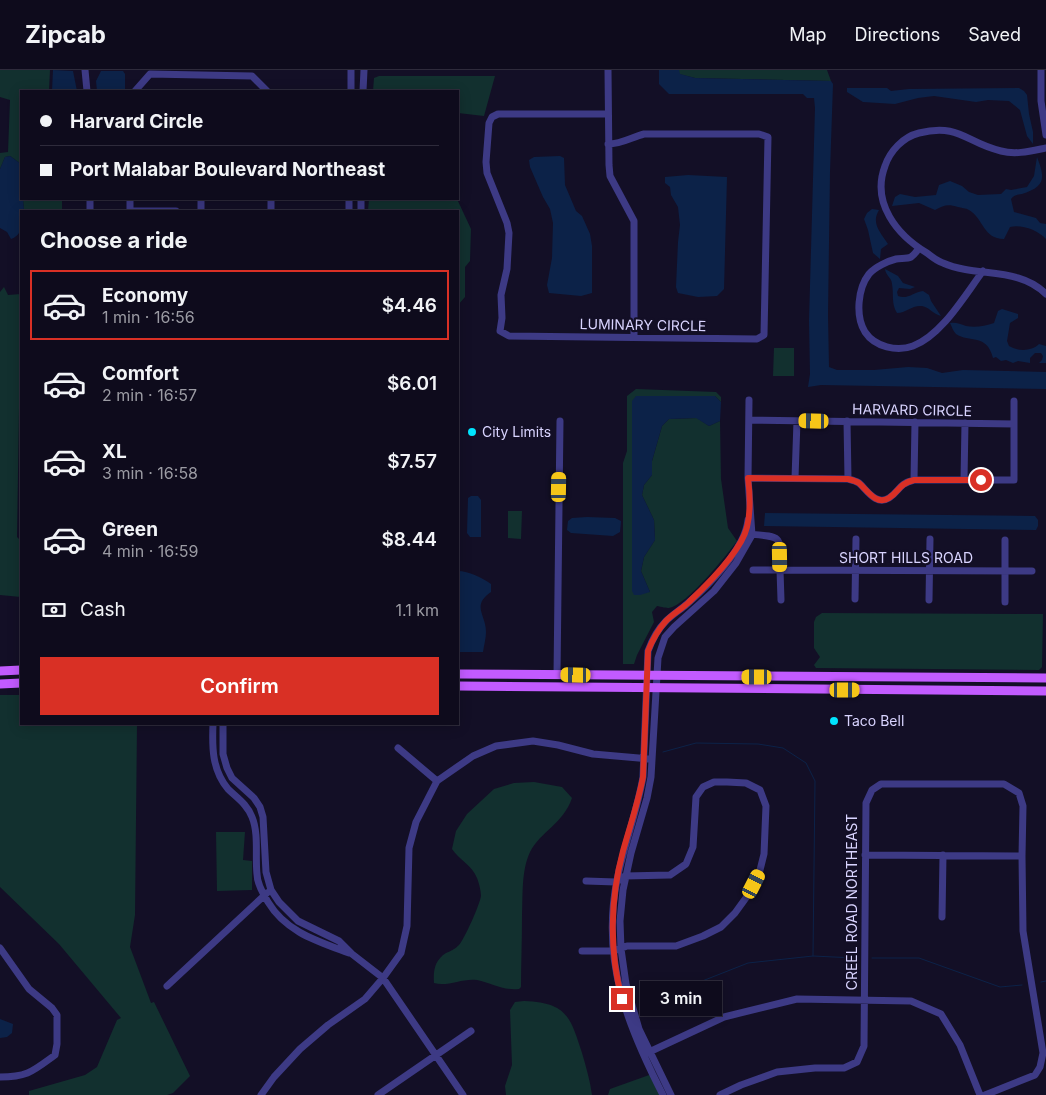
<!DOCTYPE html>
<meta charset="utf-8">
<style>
body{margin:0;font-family:Inter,sans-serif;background:#171425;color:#f1f3f6;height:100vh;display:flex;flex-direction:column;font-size:19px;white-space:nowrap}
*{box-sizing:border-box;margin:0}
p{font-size:16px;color:#9b9ba3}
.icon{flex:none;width:28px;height:28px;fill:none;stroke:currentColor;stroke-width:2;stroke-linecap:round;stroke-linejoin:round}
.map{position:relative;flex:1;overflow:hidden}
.side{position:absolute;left:20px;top:140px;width:439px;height:515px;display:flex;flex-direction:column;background:#0e0b1c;border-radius:0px;box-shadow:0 2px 12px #0003,0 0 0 1px #2e2b3b}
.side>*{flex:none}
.banner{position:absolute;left:20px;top:20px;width:439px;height:110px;border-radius:0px;box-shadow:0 2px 12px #0003,0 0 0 1px #2e2b3b;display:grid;align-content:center;height:110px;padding:0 20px;background:#0e0b1c}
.end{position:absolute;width:22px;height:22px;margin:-11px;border:6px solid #d93025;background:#fff;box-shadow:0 0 0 2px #fff}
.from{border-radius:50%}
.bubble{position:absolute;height:35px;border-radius:0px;background:#0e0b1c;box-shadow:0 2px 12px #0003,0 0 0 1px #2e2b3b;font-size:16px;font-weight:600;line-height:35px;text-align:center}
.car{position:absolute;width:15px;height:30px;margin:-15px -8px;border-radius:6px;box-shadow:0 0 4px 1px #0007;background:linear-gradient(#f5c518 24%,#345 0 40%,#f5c518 0 76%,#345 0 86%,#f5c518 0)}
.banner b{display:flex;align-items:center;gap:18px;height:48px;font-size:19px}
.banner b+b{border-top:1px solid #2e2b3b}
.banner i{width:12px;height:12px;background:#f1f3f6}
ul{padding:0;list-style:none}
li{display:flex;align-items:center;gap:15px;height:70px;margin:0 10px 8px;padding:0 10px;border:2px solid transparent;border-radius:0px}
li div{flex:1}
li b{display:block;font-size:19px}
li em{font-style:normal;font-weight:600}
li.on{border-color:#d93025}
li>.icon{width:45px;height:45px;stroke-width:1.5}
h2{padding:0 20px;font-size:22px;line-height:60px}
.pay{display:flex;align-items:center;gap:12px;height:55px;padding:0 20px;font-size:19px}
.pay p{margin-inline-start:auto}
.primary-button{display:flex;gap:10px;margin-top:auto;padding:10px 20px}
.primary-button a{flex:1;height:58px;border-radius:0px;background:#d93025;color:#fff;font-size:20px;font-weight:600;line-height:58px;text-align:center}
header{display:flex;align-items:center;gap:30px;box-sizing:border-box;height:70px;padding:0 25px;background:#0e0b1c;border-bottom:1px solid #2e2b3b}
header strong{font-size:24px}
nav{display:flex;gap:28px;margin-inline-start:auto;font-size:18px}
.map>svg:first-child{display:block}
</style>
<header>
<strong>Zipcab</strong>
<nav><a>Map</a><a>Directions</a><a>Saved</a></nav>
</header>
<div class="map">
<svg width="1046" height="1025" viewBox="0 0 1046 1025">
<rect width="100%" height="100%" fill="#130f26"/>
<path fill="#12302f" d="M0,0H50L49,21H21V94L10,86L5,87L0,99V83L8,82L10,30L0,27Z
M679,0H827L831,11L695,8L679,4Z
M379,6H495L484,46L458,43V21H373L374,8Z
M23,129H62V141H24Z
M369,129H457L471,159L470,191L465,197V227L458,235L459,306H458V141H368Z
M4,217L8,225L21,224V335L19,339L17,467L21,471V527L0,525V222Z
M774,278H794V306H773Z
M636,319L716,322L721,327V332L715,326H636L632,521L650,522L641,501L644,487L655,470L654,450L642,425L644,415L652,405V391L662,356L669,349L697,348L709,356L720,351L721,409L728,458L737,471C726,486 687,535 669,538C667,538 661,537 657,536L652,542L654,552L637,585L634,594H623V393L627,381V326Z
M508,441H522L521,469L508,468Z
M822,543L1043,544L1042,597L1039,600L816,598L814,595L820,587L814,578V552L816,547Z
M0,625H21V654H137L135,845L130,877L151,933L154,932L190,1006L173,1023L167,1025H29V1021L85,1005L97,997L117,950L121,948L59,874L0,817Z
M534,712L562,717L572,728C563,754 541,761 530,782C521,801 523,827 522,847C522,871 521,894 521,917L519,919C504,921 491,913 477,910C462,908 448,917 434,913C433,900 435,890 446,883C451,881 455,879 459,875C464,870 480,834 481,826C481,821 479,813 477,808C472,795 459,790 452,779L456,761L467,744L494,719L514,713Z
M216,762H245L243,790L252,791V820L217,821Z
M524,931C567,933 570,946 582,983C586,997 590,1010 592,1025H506L505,1016L512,995L510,940L515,932Z
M652,1004L661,1025H608L610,1019Z"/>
<path fill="#0c2248" d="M53,0L73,1L77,21H52Z
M659,0H679L680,4L695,8L831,11L833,14L830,102L828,245L829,297L837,300H874L908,297L927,298L942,303L963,300L1046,302V319L821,315L808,317L810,304L809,251L815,38L814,28H807L803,24H669L659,14Z
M101,1H123L125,4V21H97L96,11Z
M847,18H887L891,21L909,19L1019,18L1024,21L1027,25L1029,44L1033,62V74L1027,66L1020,40L1009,31L988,30L976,32L934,26L918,28L895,34L863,32L847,22Z
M10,86L21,94V129H23L24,141H21C21,153 24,164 11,169L7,162L0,158V99L5,87Z
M560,86L564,88L565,115L576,141L582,146L590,164L592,176V223L581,226L549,223L547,215L552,188L553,153L550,139L543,127L530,97L529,90L534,87Z
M1037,87C1045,108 1046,116 1022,124C1016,125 1014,125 1011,129L1014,142L1036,148L1040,153L1046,154V169C1038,160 1021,154 1010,157L1004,169C983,169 984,149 969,140C966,138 961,138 958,137C948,134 944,135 935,140L919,133L892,136L895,127L900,124L915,127L936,125L939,115L950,111L962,116L969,122L978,125L1001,124L1006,119L1011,120L1027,117L1034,106Z
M688,105L727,107L724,219L717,226L698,227L678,223L676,217L678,172L680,155L678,137L671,125L670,117L665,113V107Z
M872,139L879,140C871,153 880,162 888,174L881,179L880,189L873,183L868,160L864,149L867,143Z
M885,199L898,206L903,213L915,217L910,219L899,218L897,222L898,226C907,230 914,222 923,221L929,225L931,231L941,246C933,244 929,237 922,236C912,235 906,243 897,243C891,234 894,224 892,214C892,208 886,206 885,199Z
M1002,239L1018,244V248L1010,253L1007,271L1009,276C1017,281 1031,282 1039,274L1046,276V293H1039L1042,290L1043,286L1041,283H1035L1030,288V293L1018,291L1013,293L1006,290L1001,291L996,287L993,288C987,263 969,273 956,264C953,261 952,257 950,253C956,252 960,254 966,256C975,258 985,256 994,253L998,241Z
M636,326H715L721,332L720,351L709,356L696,348L669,349L662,356L652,391V405L644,415L642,425L654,450L655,470L644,487L641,501L650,522L640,525H634L632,521V331Z
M21,339V468L19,467Z
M471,426H478L481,430V467H470L467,463L468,428Z
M765,443L1035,446L1038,450V456L1036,460L764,456Z
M587,447L615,448L621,451L620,462L613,466L571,463L567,460L568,451L572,448Z
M458,501C468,501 483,508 491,514V522C471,536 486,544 486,562C486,568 484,575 483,582H458Z
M0,949L13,954L12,963L7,967L0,968Z"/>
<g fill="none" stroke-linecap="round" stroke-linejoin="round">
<path stroke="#0c2248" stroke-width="1" d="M663,682L696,673L758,674L783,678L806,693L815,711L813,886
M872,888H919L1000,917L1022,915
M1041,912L1046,911
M659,928L748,893L813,886L855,888"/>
<path stroke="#3d3a85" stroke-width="7" d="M85,0L87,21
M608,0L609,95L610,106L634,151V267
M1041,0V31L1046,65
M135,21L150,4L252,6L267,21
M351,21V0
M363,21L364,0
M608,44H498L492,47L489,53L486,92L487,103L507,153L509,163L507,199L501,225L502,248L500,261L509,266L757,269L764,265L768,67L759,64H644C632,67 622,74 608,74
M1046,78C1031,81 1016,85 1001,81C966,73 960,53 919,63C903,67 890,81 885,96C871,133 897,165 927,183C932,187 937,191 943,193C977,208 1018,196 1046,224
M90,141V129
M130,141H176
M130,141V129
M201,141V129
M271,141V129
M349,141V129
M361,141V129
M919,178C917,181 914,185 911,187C907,189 900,188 896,189C888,191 875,197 869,204C858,218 855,246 865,262C875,277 897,282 913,276C942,265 965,225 983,201
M749,350L1014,354
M847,351L848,409
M748,408L848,409C852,410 856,411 859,413C867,420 876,436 889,428C900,421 898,414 914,410H1014V331
M795,408L797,351
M914,410L915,352
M964,410L965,353
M748,464C784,467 780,465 780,500L1032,501
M1005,470V532
M753,500H780L781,530
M855,529L856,469
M929,530L930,469
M557,605L560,351
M213,654C212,677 212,700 228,719C237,728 247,734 252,747C259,764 255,786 257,804C257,813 263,824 268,832C286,862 317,871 349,883
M223,654V684L227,698L232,708L254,728L260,737L263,747L266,802L271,820L279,832L298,851L339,871L352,884L383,908L463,1025
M398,678L437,711
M865,785L1022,786
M942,847L943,785
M0,878L29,919L52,938L57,945V974L55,985C33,1001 28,1007 0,1007
M582,881H614L627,876H676L703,866L721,857L735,843L748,825L759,804L764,784L766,736L760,720L746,713L727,712H714L703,717L696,727L693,777L686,794L670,805L625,806L616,812L586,811
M167,916L267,823
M647,983L724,947L797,929L911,931L941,944L960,975L980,1025
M261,1025L274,1007L300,979L328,955L365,929L383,908L401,883L407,856L409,778L416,752L437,711L473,686L496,676L533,671L558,675L593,684L650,689
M378,1025L471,961
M663,1025C627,955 601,890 617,810C624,775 637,742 643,707L648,581C652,570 657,560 666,551C672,545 680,540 687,534C708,516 745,479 748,450
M671,1025L639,959L626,914L621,879L620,851L623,820L631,783L647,728L651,707L658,588L665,567L674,557L714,521L736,493L752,465L748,408L749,330
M720,1025L741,1015L777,1002L815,998H844L857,992L864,976L866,733L872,720L881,714H1004L1019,723L1023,736L1022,786L1023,861L1043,983L1040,997L1035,1005L985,1025"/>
<path stroke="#c25bff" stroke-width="9" d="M0,601L21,600
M458,604L1046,608
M0,614L21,613
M458,616L1046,621"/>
</g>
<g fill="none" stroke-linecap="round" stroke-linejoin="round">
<path stroke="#d93025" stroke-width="6" d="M622,929C609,881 610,829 623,781C630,756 638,733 643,707L648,581C652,571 657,561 665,552C672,544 682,539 689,532C707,515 741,482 747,457C751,441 750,424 748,408L848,409C852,410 856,411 859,413C867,420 876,436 889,428C900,421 898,414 914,410H981"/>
</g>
<g fill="#00e5ff" stroke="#130f26" stroke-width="2">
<circle cx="472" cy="362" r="5"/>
<circle cx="834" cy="651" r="5"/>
</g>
<g text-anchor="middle" stroke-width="4.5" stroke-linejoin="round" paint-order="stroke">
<g font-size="14" fill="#d9d4ff" stroke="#130f26">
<text transform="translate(643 255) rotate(1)" y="5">LUMINARY CIRCLE</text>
<text transform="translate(912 340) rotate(1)" y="5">HARVARD CIRCLE</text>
<text x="906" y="493">SHORT HILLS ROAD</text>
<text transform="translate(852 832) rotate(-90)" y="5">CREEL ROAD NORTHEAST</text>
</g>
<g font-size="14" fill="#d9d4ff" stroke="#130f26" text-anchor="start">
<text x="482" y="367">City Limits</text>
<text x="844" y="656">Taco Bell</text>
</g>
</g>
</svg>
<i class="end from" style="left:981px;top:410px"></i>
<i class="end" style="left:622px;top:929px"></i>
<div class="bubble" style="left:640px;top:911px;width:82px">3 min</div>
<i class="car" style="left:814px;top:351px;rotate:271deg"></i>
<i class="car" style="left:559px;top:417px;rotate:1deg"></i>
<i class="car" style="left:780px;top:487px;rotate:179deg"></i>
<i class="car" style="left:576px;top:605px;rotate:271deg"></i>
<i class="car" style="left:757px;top:607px;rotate:270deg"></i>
<i class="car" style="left:845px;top:620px;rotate:90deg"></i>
<i class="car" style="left:754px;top:814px;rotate:27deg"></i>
<div class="banner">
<b><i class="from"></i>Harvard Circle</b>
<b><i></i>Port Malabar Boulevard Northeast</b>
</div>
<section class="side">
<h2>Choose a ride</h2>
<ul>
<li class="on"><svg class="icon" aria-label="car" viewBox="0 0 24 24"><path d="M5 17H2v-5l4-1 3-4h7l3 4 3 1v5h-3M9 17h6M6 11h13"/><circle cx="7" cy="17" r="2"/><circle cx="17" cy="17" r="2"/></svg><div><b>Economy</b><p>1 min · 16:56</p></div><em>$4.46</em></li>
<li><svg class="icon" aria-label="car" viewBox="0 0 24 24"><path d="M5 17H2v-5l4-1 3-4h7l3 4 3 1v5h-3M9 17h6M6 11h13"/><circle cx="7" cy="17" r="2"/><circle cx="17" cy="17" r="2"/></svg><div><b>Comfort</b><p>2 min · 16:57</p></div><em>$6.01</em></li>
<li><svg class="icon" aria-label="car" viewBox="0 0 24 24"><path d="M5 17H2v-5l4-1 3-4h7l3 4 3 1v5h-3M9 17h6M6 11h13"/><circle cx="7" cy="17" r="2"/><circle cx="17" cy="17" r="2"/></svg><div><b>XL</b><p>3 min · 16:58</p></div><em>$7.57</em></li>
<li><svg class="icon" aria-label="car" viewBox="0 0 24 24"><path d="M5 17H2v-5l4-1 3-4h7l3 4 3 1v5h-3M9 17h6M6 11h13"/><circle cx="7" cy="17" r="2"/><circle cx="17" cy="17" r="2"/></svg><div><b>Green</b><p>4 min · 16:59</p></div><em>$8.44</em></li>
</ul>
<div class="pay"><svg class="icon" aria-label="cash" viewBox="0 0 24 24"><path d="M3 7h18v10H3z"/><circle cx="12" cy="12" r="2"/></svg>Cash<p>1.1 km</p></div>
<div class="primary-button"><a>Confirm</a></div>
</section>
</div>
